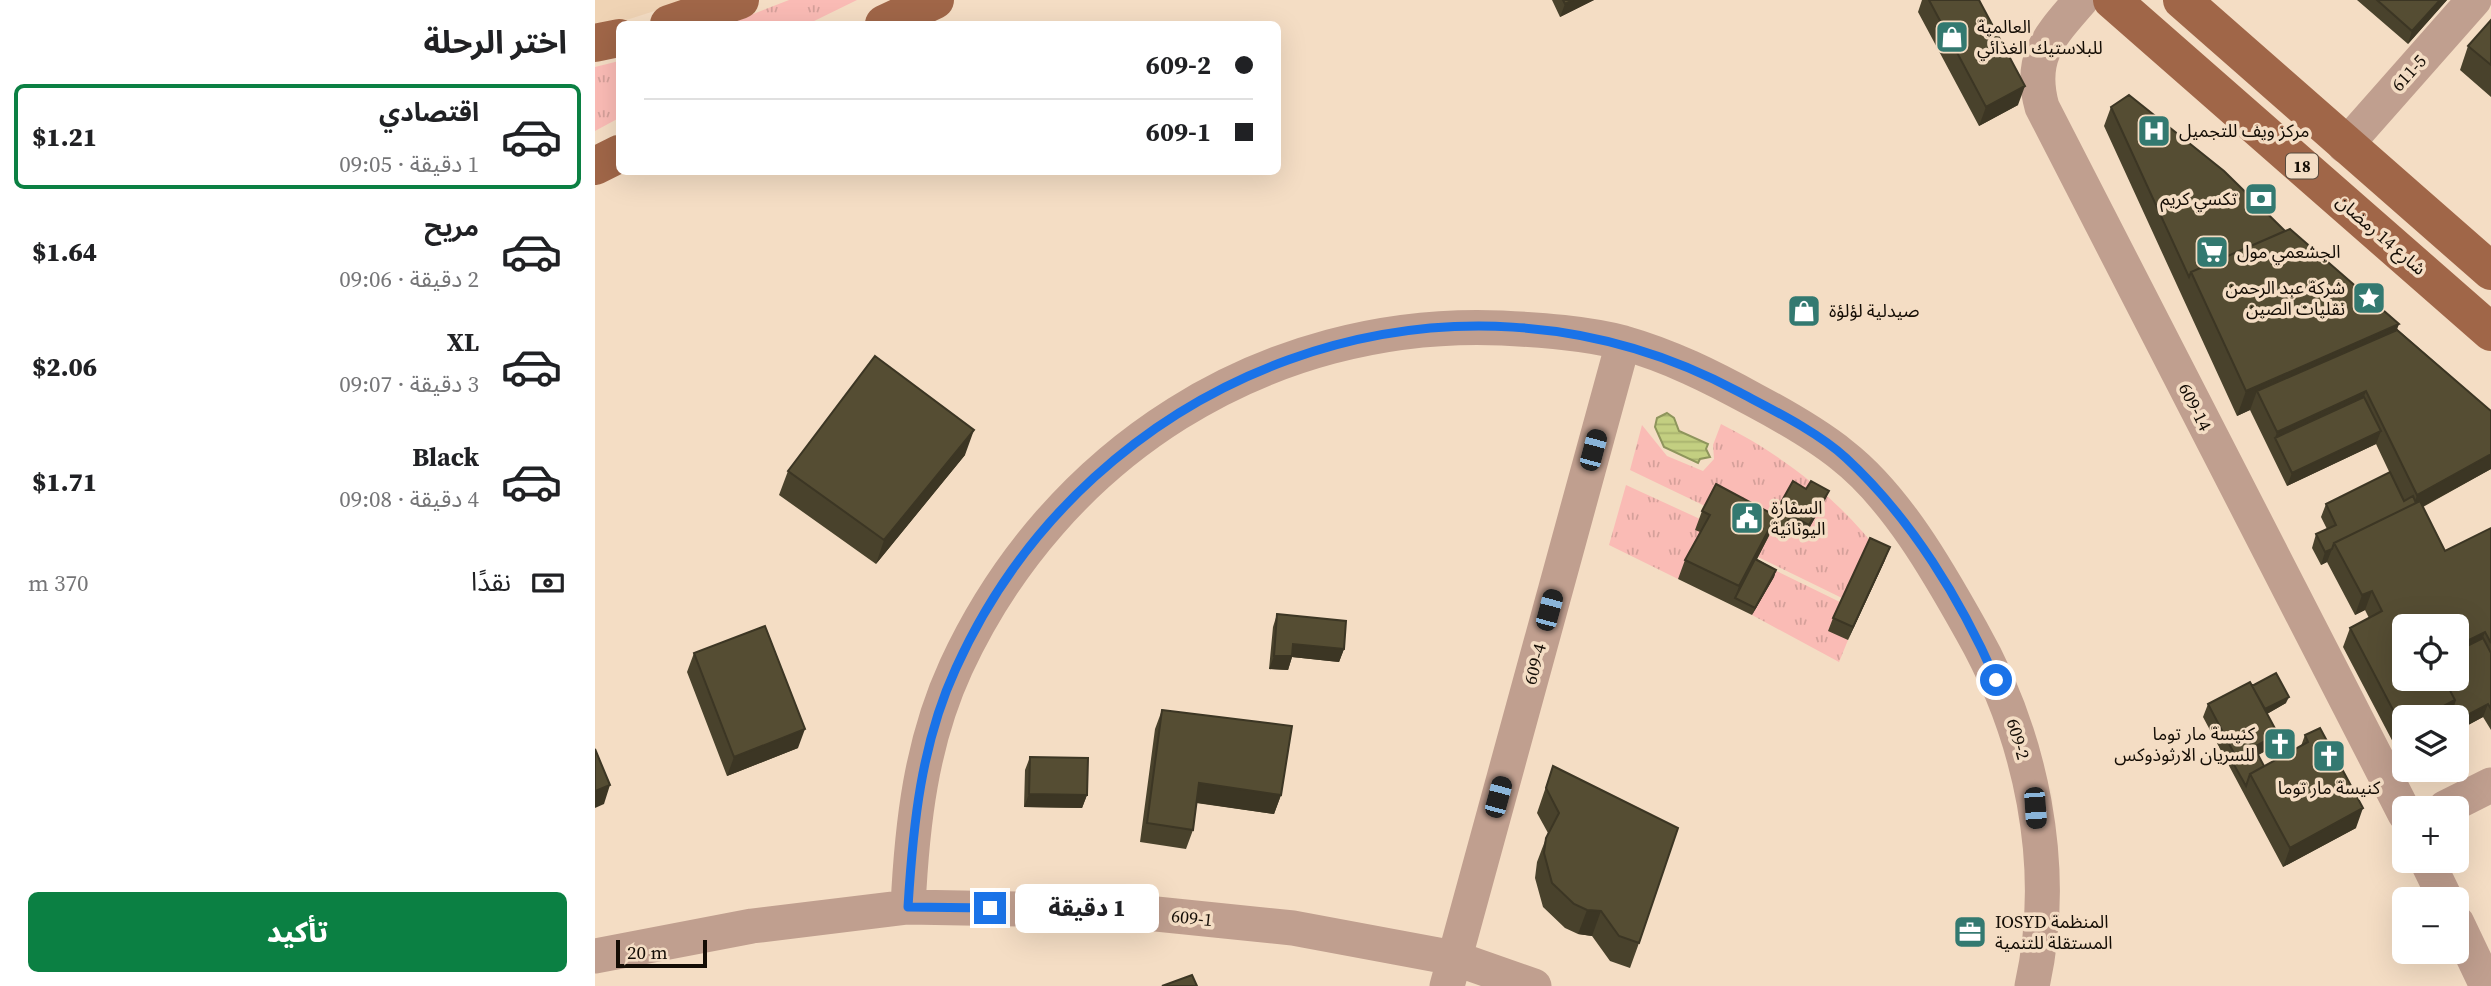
<!DOCTYPE html>
<html lang="ar">
<meta charset="utf-8">
<style>
body{margin:0;font-family:"Source Serif 4","Noto Sans Arabic",serif;background:#f6f6f6;color:#202124;direction:rtl;height:100vh;display:flex;flex-direction:column;font-size:26px;white-space:nowrap}
*{box-sizing:border-box;margin:0}
p{font-size:23px;color:#757577}
.icon{flex:none;width:38px;height:38px;fill:none;stroke:currentColor;stroke-width:2;stroke-linecap:round;stroke-linejoin:round}
.map{position:relative;flex:1;overflow:hidden;direction:ltr}
.side{display:flex;flex-direction:column;background:#fff;width:595px}
.side>*{flex:none}
.banner{position:absolute;left:21px;top:21px;width:665px;height:154px;border-radius:10px;box-shadow:0 7px 28px #0002;direction:rtl;display:grid;align-content:center;height:154px;padding:0 28px;background:#fff}
.buttons{position:absolute;left:1797px;top:614px;display:grid;gap:14px}
.buttons a{display:grid;place-items:center;width:77px;height:77px;border-radius:10px;background:#fff;box-shadow:0 7px 28px #0002;font-size:35px}
.scale{position:absolute;left:21px;bottom:18px;width:91px;box-sizing:border-box;padding-left:7px;border:4px solid #140d05;border-top:0;font-size:19px;line-height:24px;white-space:nowrap;color:#140d05;-webkit-text-stroke:5px #f4ddc4;paint-order:stroke}
.end{position:absolute;width:32px;height:32px;margin:-16px;border:9px solid #1a73e8;background:#fff;box-shadow:0 0 0 4px #fff}
.from{border-radius:50%}
.bubble{position:absolute;height:49px;border-radius:10px;background:#fff;box-shadow:0 7px 28px #0002;font-size:23px;font-weight:800;line-height:49px;text-align:center;direction:rtl}
.car{position:absolute;width:21px;height:42px;margin:-21px -10px;border-radius:9px;box-shadow:0 0 5px 2px #0007;background:linear-gradient(#222 24%,#8ab4d8 0 40%,#222 0 76%,#8ab4d8 0 86%,#222 0)}
.banner b{display:flex;align-items:center;gap:24px;height:66px;font-size:26px}
.banner b+b{border-top:2px solid #e0e0e0}
.banner i{width:18px;height:18px;background:#202124}
ul{padding:0;list-style:none}
li{display:flex;align-items:center;gap:21px;height:105px;margin:0 14px 10px;padding:0 14px;border:4px solid transparent;border-radius:10px}
li div{flex:1}
li b{display:block;font-size:26px}
li em{font-style:normal;font-weight:800}
li.selected{border-color:#0b8043}
li>.icon{width:63px;height:63px;stroke-width:1.5}
h2{padding:0 28px;font-size:32px;line-height:84px}
.pay{display:flex;align-items:center;gap:18px;height:77px;padding:0 28px;font-size:26px}
.pay p{margin-inline-start:auto}
.button{display:flex;gap:14px;margin-top:auto;padding:14px 28px}
.button a{flex:1;height:80px;border-radius:10px;background:#0b8043;color:#fff;font-size:28px;font-weight:800;line-height:80px;text-align:center}
main{display:flex;flex:1;min-height:0}
.map>svg:first-child{display:block}
</style>
<main>
<div class="map">
<svg width="1896" height="986" viewBox="0 0 1896 986">
<defs>
<pattern id="grass-tufts" width="24" height="20" patternUnits="userSpaceOnUse" patternTransform="scale(1.75)"><rect width="24" height="20" fill="#fabbb5"/><path d="M3 7l-1-3M5 7V3M7 7l1-3M15 17l-1-3M17 17v-4M19 17l1-3" fill="none" stroke="#d5a09a"/></pattern>
<pattern id="water-rules" width="6" height="5" patternUnits="userSpaceOnUse" patternTransform="scale(1.75)"><rect width="6" height="5" fill="#c3cf81"/><path d="M0 2.5h6" fill="none" stroke="#a7b16e"/></pattern>
</defs>
<rect width="100%" height="100%" fill="#f4ddc4"/>
<path fill="#efd3b4" d="M0,0H94L0,30Z"/>
<path fill="url(#grass-tufts)" fill-rule="evenodd" d="M194,0H262L213,24H133Z
M24,61V118L0,131V67Z
M1126,424C1190,456 1248,502 1290,560L1249,599L1163,557L1174,535L1115,503L1112,507L1035,470L1047,425L1072,456L1108,471L1119,459L1118,445ZM1195,488L1209,495L1212,532L1194,522L1187,534Z
M1031,485L1105,519L1108,534L1083,579L1014,545Z
M1161,561L1247,603L1253,640L1244,662L1157,615Z"/>
<path fill="url(#water-rules)" stroke="#8e955c" stroke-width="2" d="M1072,413L1079,418L1084,431L1113,444L1111,449L1115,457L1105,459L1103,463L1069,447L1060,427L1062,418Z"/>
<g fill="none" stroke-linecap="round" stroke-linejoin="round">
<path stroke="#c09f8f" stroke-width="35" d="M1486,0C1455,36 1433,57 1447,107L1810,814
M1750,146L1879,0
M1850,808L1896,785
M1832,861L1851,900
M313,907C317,824 326,743 361,667C460,453 670,318 907,328C947,330 990,333 1029,343C1075,356 1117,377 1159,400C1189,416 1221,434 1247,455C1301,497 1343,571 1376,630C1436,735 1464,866 1437,986
M1862,923L1892,986
M0,956L157,926L313,907L532,911L698,928L859,958L939,986
M852,986L1028,343"/>
<path stroke="#a06648" stroke-width="38" d="M1517,0L1896,332
M1587,0L1896,271
M74,24L145,0
M289,24L340,0
M0,43L24,38
M0,166L24,154"/>
</g>
<path fill="#49422c" d="M957,0H999L965,17Z
M1327,0H1384L1423,105L1384,126L1323,12Z
M1762,0H1852L1813,44Z
M1896,20V97L1865,70L1873,46Z
M1516,107L1690,231L1896,411V469L1828,507L1850,551L1896,528V730L1888,717L1862,731V718H1810V742L1800,746L1748,647L1755,628L1774,618L1770,610L1760,615L1732,562L1726,565L1717,548L1721,534L1732,529L1726,517L1731,504L1799,482L1781,444L1692,486L1655,410L1642,416L1509,126Z
M370,455L281,564L184,495L193,471Z
M1211,489L1231,498L1212,532L1194,522L1187,534L1177,529L1162,559L1181,570L1179,577L1157,615L1083,579L1090,560L1105,532L1100,530L1107,511L1179,515Z
M1290,560L1253,640L1233,631L1238,618Z
M682,614L749,649L744,662L697,657L693,670L674,669L678,627Z
M99,653L203,748L132,776L92,672Z
M1657,686L1691,703L1672,714L1683,734L1678,747L1663,755L1669,766L1706,746L1710,735L1761,828L1688,867L1608,717L1613,704Z
M567,710L686,795L679,814L601,803L598,830L591,849L545,842L560,729Z
M435,757L492,795L487,808L429,807L430,770Z
M958,766L1044,943L1035,968L1015,961L997,936L983,934L970,928L948,907L940,878L942,862L953,833L942,813Z"/>
<path fill="#3c3624" d="M978,0H999L965,17L970,4Z
M1845,0H1852L1813,44L1817,31Z
M1430,86L1423,105L1384,126L1391,107Z
M1804,324L1795,349L1662,391L1655,410L1642,416L1651,391Z
M1771,391L1764,410L1680,438L1682,432Z
M379,430L370,455L281,564L289,540Z
M1786,431L1781,444L1692,486L1697,473Z
M1896,454V469L1821,510H1817L1822,495Z
M1234,491L1231,498L1212,532L1214,525Z
M1181,516L1174,536L1141,599L1140,598L1144,586Z
M1295,547L1290,560L1253,640L1258,627Z
M1737,549L1732,562L1726,565L1730,552Z
M1181,570L1179,577L1157,615L1160,608Z
M1777,591L1770,610L1760,615L1767,595Z
M1890,632L1883,651L1862,662V646Z
M698,644L749,649L744,662L697,657L693,670L674,669L679,656Z
M1694,697L1691,703L1663,719L1665,712Z
M1860,700L1853,718H1826Z
M1893,704L1888,717L1862,731V727L1865,719Z
M1810,726V742L1800,746L1807,727Z
M210,729L203,748L132,776L139,757Z
M1683,734L1678,747L1641,767L1638,763L1636,770L1641,757Z
M604,783L686,795L679,814L597,802Z
M15,785L9,804L0,808V791Z
M434,794L492,795L487,808L429,807Z
M1768,808L1761,828L1688,867L1695,848Z
M992,910L1006,911L997,936L983,934Z"/>
<path fill="#554d33" stroke="#3c3624" stroke-width="2" d="M968,0H978L970,4Z
M1334,0H1384L1430,86L1391,107Z
M1782,0H1845L1817,31Z
M1896,20V65L1873,46Z
M1534,95L1629,171L1690,231L1596,272L1594,277L1516,107Z
M1695,229L1804,324L1651,391L1596,272Z
M1802,330L1896,411V454L1822,495L1771,391L1682,432L1662,391Z
M280,356L379,430L289,540L193,471Z
M1769,397L1786,431L1697,473L1680,438Z
M1795,472L1809,501L1818,496L1821,503L1739,543L1737,549L1730,552L1721,534L1741,525L1731,504Z
M1198,481L1211,489L1216,481L1234,491L1214,525L1196,515L1189,528L1179,522L1181,516L1179,515Z
M1121,484L1181,516L1144,586L1090,560L1115,515L1107,511Z
M1825,501L1850,551L1896,528V643L1890,632L1862,646V626H1810V679H1849L1860,700L1826,718H1810V726L1807,727L1755,628L1787,611L1777,591L1767,595L1739,543Z
M1275,538L1295,547L1258,627L1238,618Z
M1160,559L1181,570L1160,608L1140,598Z
M682,614L751,621L749,649L698,644L697,656H679Z
M170,626L210,729L139,757L99,653Z
M1888,638L1896,653V709L1893,704L1865,719L1858,706L1860,700L1849,679H1862V651Z
M1681,673L1694,697L1670,709L1657,686Z
M1655,682L1683,734L1641,757L1613,704Z
M567,710L697,726L686,795L604,783L598,830L552,823Z
M1725,728L1768,808L1695,848L1655,774L1713,742L1710,735Z
M0,749L15,785L0,791Z
M1661,751L1669,766L1655,774L1651,786L1638,763Z
M435,757L493,758L492,795L434,794Z
M958,766L1083,828L1044,943L1024,936L1006,911L992,910L979,904L957,883L949,853L951,838L964,813L951,788Z
M597,975L602,986H567Z"/>
<g fill="none" stroke-linecap="round" stroke-linejoin="round">
<path stroke="#1a73e8" stroke-width="9" d="M395,908L313,907C318,825 326,744 361,668C495,371 853,235 1144,392C1178,410 1223,432 1251,458C1316,518 1366,600 1401,680"/>
</g>
<defs>
<symbol id="shop-square" viewBox="-11 -11 22 22"><rect x="-9" y="-9" width="18" height="18" rx="4" fill="#337970" stroke="#f4ddc4"/><path d="M-5-2.5h2.3a2.7 3.5 0 0 1 5.4 0H5L5.5 6h-11ZM-1.5-2.5h3a1.5 2.3 0 0 0-3 0Z" fill="#fff"/></symbol>
<symbol id="hospital-square" viewBox="-11 -11 22 22"><rect x="-9" y="-9" width="18" height="18" rx="4" fill="#337970" stroke="#f4ddc4"/><path d="M-5-5h3v3.5h4V-5h3V5h-3V1.5h-4V5h-3Z" fill="#fff"/></symbol>
<symbol id="bank-square" viewBox="-11 -11 22 22"><rect x="-9" y="-9" width="18" height="18" rx="4" fill="#337970" stroke="#f4ddc4"/><path d="M-6-4H6V4H-6ZM0-2.3a2.3 2.3 0 1 0 0 4.6a2.3 2.3 0 1 0 0-4.6Z" fill="#fff"/></symbol>
<symbol id="supermarket-square" viewBox="-11 -11 22 22"><rect x="-9" y="-9" width="18" height="18" rx="4" fill="#337970" stroke="#f4ddc4"/><path d="M-6-5.5h2.5l.6 2H6L4.5 2H-2.5L-4.4-4H-6ZM-1.5 3.2a1.3 1.3 0 1 0 .1 0ZM3 3.2a1.3 1.3 0 1 0 .1 0Z" fill="#fff"/></symbol>
<symbol id="sight-square" viewBox="-11 -11 22 22"><rect x="-9" y="-9" width="18" height="18" rx="4" fill="#337970" stroke="#f4ddc4"/><path d="M0-6L1.8-2.2L6-1.7L2.9 1.2L3.7 5.4L0 3.3L-3.7 5.4L-2.9 1.2L-6-1.7L-1.8-2.2Z" fill="#fff"/></symbol>
<symbol id="civic-square" viewBox="-11 -11 22 22"><rect x="-9" y="-9" width="18" height="18" rx="4" fill="#337970" stroke="#f4ddc4"/><path d="M-.6-6.5H3V-4.5H.6V-3L4-1V1h2V6H-6V1h2V-1L-.6-3ZM-1.2 2.5V6h2.4V2.5Z" fill="#fff"/></symbol>
<symbol id="church-square" viewBox="-11 -11 22 22"><rect x="-9" y="-9" width="18" height="18" rx="4" fill="#337970" stroke="#f4ddc4"/><path d="M-1.2-6h2.4v3.5h3.3v2.4h-3.3V6h-2.4V-.1h-3.3v-2.4h3.3Z" fill="#fff"/></symbol>
<symbol id="office-square" viewBox="-11 -11 22 22"><rect x="-9" y="-9" width="18" height="18" rx="4" fill="#337970" stroke="#f4ddc4"/><path d="M-6-3h4V-5.5h4V-3h4V5H-6ZM-1-4.5V-3h2v-1.5ZM-6 0V1H6V0Z" fill="#fff"/></symbol>
</defs>
<g fill-rule="evenodd">
<use href="#shop-square" x="1338" y="18" width="38" height="38"/>
<use href="#hospital-square" x="1540" y="112" width="38" height="38"/>
<use href="#bank-square" x="1647" y="180" width="38" height="38"/>
<use href="#supermarket-square" x="1598" y="233" width="38" height="38"/>
<use href="#sight-square" x="1755" y="279" width="38" height="38"/>
<use href="#shop-square" x="1190" y="292" width="38" height="38"/>
<use href="#civic-square" x="1133" y="499" width="38" height="38"/>
<use href="#church-square" x="1666" y="725" width="38" height="38"/>
<use href="#church-square" x="1715" y="737" width="38" height="38"/>
<use href="#office-square" x="1356" y="913" width="38" height="38"/>
</g>
<g text-anchor="middle" stroke-width="7" stroke-linejoin="round" paint-order="stroke">
<rect fill="#f4ddc4" stroke="#574b3e" stroke-width="2" x="1691" y="153.5" width="32" height="25" rx="5"/>
<g font-size="16" font-weight="bold" fill="#140d05">
<text x="1707" y="172">18</text>
</g>
<g font-size="18" fill="#140d05" stroke="#f4ddc4" text-anchor="start">
<text x="1382" y="33">العالمية<tspan x="1382" dy="21">للبلاستيك الغذائي</tspan></text>
<text x="1584" y="137">مركز ويف للتجميل</text>
<text x="1642" y="205" text-anchor="end">تكسي كريم</text>
<text x="1642" y="258">الجشعمي مول</text>
<text x="1750" y="294" text-anchor="end">شركة عبد الرحمن<tspan x="1750" dy="21">نقليات الصين</tspan></text>
<text x="1234" y="317">صيدلية لؤلؤة</text>
<text x="1176" y="514">السفارة<tspan x="1176" dy="21">اليونانية</tspan></text>
<text x="1660" y="740" text-anchor="end">كنيسة مار توما<tspan x="1660" dy="21">للسريان الارثوذوكس</tspan></text>
<text x="1734" y="794" text-anchor="middle">كنيسة مار توما</text>
<text x="1400" y="928">IOSYD المنظمة<tspan x="1400" dy="21">المستقلة للتنمية</tspan></text>
</g>
<g font-size="18" fill="#140d05" stroke="#f4ddc4">
<text transform="translate(1814 73) rotate(-48)" y="6">611-5</text>
<text transform="translate(1786 235) rotate(41)" y="6">شارع 14 رمضان</text>
<text transform="translate(1600 407) rotate(63)" y="6">609-14</text>
<text transform="translate(940 664) rotate(-75)" y="6">609-4</text>
<text transform="translate(1423 739) rotate(74)" y="6">609-2</text>
<text transform="translate(597 918) rotate(6)" y="6">609-1</text>
</g>
</g>
</svg>
<div class="buttons">
<a><svg class="icon" aria-label="locate" viewBox="0 0 24 24"><circle cx="12" cy="12" r="6"/><path d="M12 2v4M12 18v4M2 12h4M18 12h4"/></svg></a>
<a><svg class="icon" aria-label="layers" viewBox="0 0 24 24"><path d="M12 4l9 5-9 5-9-5zM3 14l9 5 9-5"/></svg></a>
<a>+</a>
<a>−</a>
</div>
<div class="scale">20 m</div>
<i class="end from" style="left:1401px;top:680px"></i>
<i class="end" style="left:395px;top:908px"></i>
<div class="bubble" style="left:420px;top:884px;width:144px">1 دقيقة</div>
<i class="car" style="left:998px;top:450px;rotate:15deg"></i>
<i class="car" style="left:954px;top:610px;rotate:15deg"></i>
<i class="car" style="left:903px;top:797px;rotate:15deg"></i>
<i class="car" style="left:1440px;top:808px;rotate:176deg"></i>
<div class="banner">
<b><i class="from"></i>609-2</b>
<b><i></i>609-1</b>
</div>
</div>
<section class="side">
<h2>اختر الرحلة</h2>
<ul>
<li class="selected"><svg class="icon" aria-label="car" viewBox="0 0 24 24"><path d="M5 17H2v-5l4-1 3-4h7l3 4 3 1v5h-3M9 17h6M6 11h13"/><circle cx="7" cy="17" r="2"/><circle cx="17" cy="17" r="2"/></svg><div><b>اقتصادي</b><p>1 دقيقة · 09:05</p></div><em>$1.21</em></li>
<li><svg class="icon" aria-label="car" viewBox="0 0 24 24"><path d="M5 17H2v-5l4-1 3-4h7l3 4 3 1v5h-3M9 17h6M6 11h13"/><circle cx="7" cy="17" r="2"/><circle cx="17" cy="17" r="2"/></svg><div><b>مريح</b><p>2 دقيقة · 09:06</p></div><em>$1.64</em></li>
<li><svg class="icon" aria-label="car" viewBox="0 0 24 24"><path d="M5 17H2v-5l4-1 3-4h7l3 4 3 1v5h-3M9 17h6M6 11h13"/><circle cx="7" cy="17" r="2"/><circle cx="17" cy="17" r="2"/></svg><div><b>XL</b><p>3 دقيقة · 09:07</p></div><em>$2.06</em></li>
<li><svg class="icon" aria-label="car" viewBox="0 0 24 24"><path d="M5 17H2v-5l4-1 3-4h7l3 4 3 1v5h-3M9 17h6M6 11h13"/><circle cx="7" cy="17" r="2"/><circle cx="17" cy="17" r="2"/></svg><div><b>Black</b><p>4 دقيقة · 09:08</p></div><em>$1.71</em></li>
</ul>
<div class="pay"><svg class="icon" aria-label="cash" viewBox="0 0 24 24"><path d="M3 7h18v10H3z"/><circle cx="12" cy="12" r="2"/></svg>نقدًا<p>370 m</p></div>
<div class="button"><a>تأكيد</a></div>
</section>
</main>
